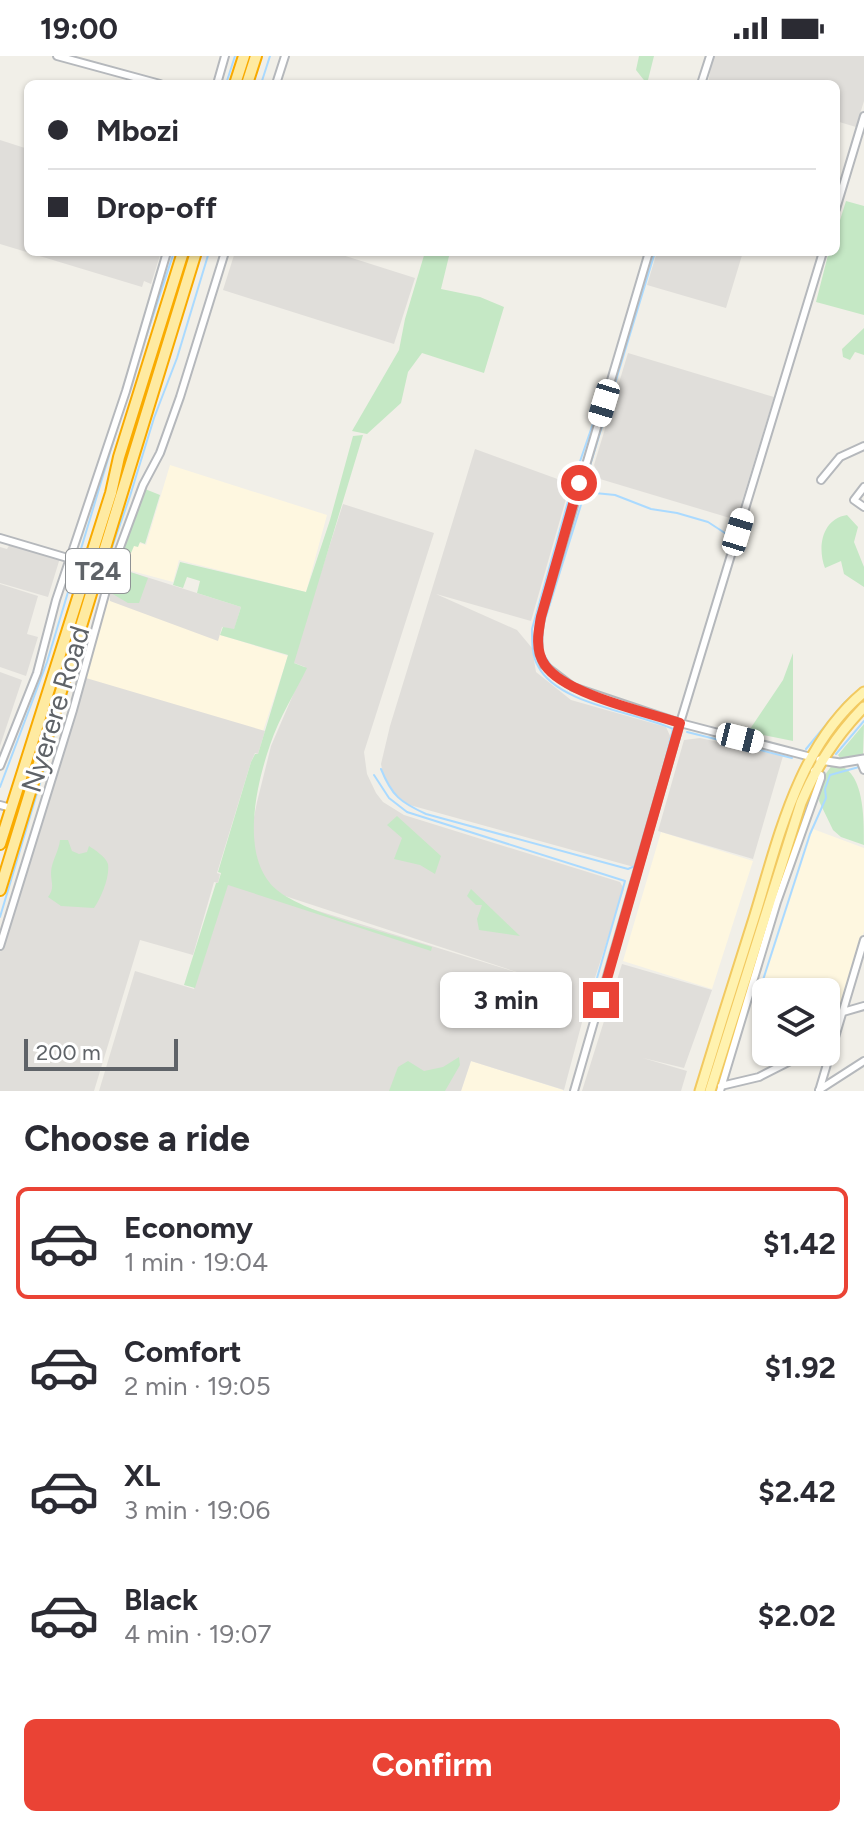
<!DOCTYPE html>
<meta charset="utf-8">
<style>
body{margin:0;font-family:Figtree,sans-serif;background:#f2f2f3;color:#2b2b33;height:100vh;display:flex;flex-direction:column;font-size:30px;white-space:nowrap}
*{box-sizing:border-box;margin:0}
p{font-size:26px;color:#7c7c81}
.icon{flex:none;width:44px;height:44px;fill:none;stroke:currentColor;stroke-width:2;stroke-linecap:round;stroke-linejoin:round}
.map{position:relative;height:1035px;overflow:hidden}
.panel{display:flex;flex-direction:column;background:#fff;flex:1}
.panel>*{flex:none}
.guide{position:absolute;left:24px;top:24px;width:816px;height:176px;border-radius:12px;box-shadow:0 2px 6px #0004;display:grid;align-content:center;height:176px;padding:0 24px;background:#fff}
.tools{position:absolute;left:752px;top:922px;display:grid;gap:16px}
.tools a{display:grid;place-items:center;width:88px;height:88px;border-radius:12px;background:#fff;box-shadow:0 2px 6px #0004;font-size:40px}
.scale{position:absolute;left:24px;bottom:20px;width:154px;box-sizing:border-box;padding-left:8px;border:4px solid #5f6368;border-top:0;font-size:22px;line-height:28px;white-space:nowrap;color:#5f6368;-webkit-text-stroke:6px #fff;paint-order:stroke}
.end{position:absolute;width:36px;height:36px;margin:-18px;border:10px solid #ea4335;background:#fff;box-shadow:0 0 0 4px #fff}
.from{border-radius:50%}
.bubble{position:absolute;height:56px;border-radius:12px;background:#fff;box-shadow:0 2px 6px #0004;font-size:26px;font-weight:700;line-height:56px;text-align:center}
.car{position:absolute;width:24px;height:48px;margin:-24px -12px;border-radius:10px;box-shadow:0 0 6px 2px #0007;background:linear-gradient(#fff 24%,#345 0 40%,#fff 0 76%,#345 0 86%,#fff 0)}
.guide b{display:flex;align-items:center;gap:28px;height:76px;font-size:30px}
.guide b+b{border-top:2px solid #e1e1e2}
.guide i{width:20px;height:20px;background:#2b2b33}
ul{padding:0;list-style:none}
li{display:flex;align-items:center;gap:24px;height:112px;margin:0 16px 12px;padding:0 8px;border:4px solid transparent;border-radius:12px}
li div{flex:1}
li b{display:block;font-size:30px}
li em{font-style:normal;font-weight:700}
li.active{border-color:#ea4335}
li>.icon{width:72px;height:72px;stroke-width:1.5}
h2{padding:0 24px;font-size:36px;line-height:96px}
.primary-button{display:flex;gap:16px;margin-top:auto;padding:16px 24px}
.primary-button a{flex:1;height:92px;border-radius:12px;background:#ea4335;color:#fff;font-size:32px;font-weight:700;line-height:92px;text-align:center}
.status{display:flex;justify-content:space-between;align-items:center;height:56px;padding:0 40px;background:#fff;direction:ltr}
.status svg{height:22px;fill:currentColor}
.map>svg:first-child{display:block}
</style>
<div class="status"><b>19:00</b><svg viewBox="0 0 49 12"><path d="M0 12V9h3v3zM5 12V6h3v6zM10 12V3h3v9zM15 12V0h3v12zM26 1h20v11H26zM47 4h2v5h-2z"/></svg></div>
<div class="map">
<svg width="864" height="1035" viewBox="0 0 864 1035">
<rect width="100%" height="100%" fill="#f1efe8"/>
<path fill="#fef7e0" d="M170,409L327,459L306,536L179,504L173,526L117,511L123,493L129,494L132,485L146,489Z
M108,544L288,600L262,678L83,624Z
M813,773L864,792V875L840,957L826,952V936H784L763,928Z
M661,776L753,805L712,933L623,905Z
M471,1005L563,1034V1035H461Z"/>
<path fill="#e0deda" d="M713,0H864V45L856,71L836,65V28H710L708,27Z
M0,84L28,93V196H161L151,228L144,225L142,231L0,188Z
M235,196H333L415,222L394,288L223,234Z
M657,196H743L726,252L647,229Z
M628,297L774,341L739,455L730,462L600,423L594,409Z
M475,393L563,425L568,436L531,565L436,538L517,574L532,592L536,616L571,644L666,671L671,682L634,811L406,748L393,737L383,719L381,708L390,670Z
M343,448L434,477L364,696L367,718L376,737L383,746L404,759L620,826L624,833L589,940L564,1034L471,1005L461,1035H99L135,915L194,933L228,827L538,923L285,840L274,833L257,812L250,781L257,746L271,690L305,611L292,606Z
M10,488L60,502L48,541L0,527V491L7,493Z
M118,512L241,551L234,574L222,571L218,585L110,545V531Z
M0,528L38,540L27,578L38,581L26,620L0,611Z
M0,616L22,624L0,690Z
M86,622L265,675L258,698L255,697L251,706L217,817L220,818L218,827L214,826L193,899L140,884L94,1035H0V896L15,846H18Z
M700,682L783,700L753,803L658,775L684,684Z
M622,908L712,934L684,1012L643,1002L687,1015L681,1035H582Z"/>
<path fill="#c5e8c5" d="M639,0H654L647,28L636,14Z
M846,145L864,150V259L816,246L828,199L830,196H836V177Z
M425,196H450L441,233L480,241L504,251L484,317L422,297L408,316L401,347L367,378L352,375L399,294L405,263Z
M864,272V299L855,296L850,304L843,301L842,293Z
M363,379L294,607L307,612C295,637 279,662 270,689C256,730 239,802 277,834C306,858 393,878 432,891L431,895L228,829L195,932L184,929L216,827H218L221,817L218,816L251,706L255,698H258L288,599L220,579L223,571L234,573L241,551L197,537L200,525L187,521L183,532L173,529L180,506L306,536L330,464L353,380Z
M145,433L160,439L145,488L140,486L138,491L134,490L131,497L123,494Z
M847,459L858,471L854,486L864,511V531L844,518L841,505L825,512C817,491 822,463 847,459Z
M118,512L148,522L139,547H128L111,537Z
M793,597V685L748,676L783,624Z
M864,668L863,698L853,703H841L838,699Z
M833,708C864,711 864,758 864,789L841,781L833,774L819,745L821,724Z
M397,760L441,800L435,818L420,809L394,803L402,782L387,769Z
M60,784H68L72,795L79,798L87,796L89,790C95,794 106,801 108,808C110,821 101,842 94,852L61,850L48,841C55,832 51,827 51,817C51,806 59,795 60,784Z
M471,833L520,880L479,874L477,863L482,849H476L467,840Z
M459,1001L460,1009L445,1035H389L398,1011L408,1005L424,1015L443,1011Z"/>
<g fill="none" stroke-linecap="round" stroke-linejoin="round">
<path stroke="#aadaff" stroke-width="2" d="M226,28L235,0
M261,28L270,0
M705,28L713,0
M141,296L174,196
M589,413L655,196
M576,417L607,327
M571,435L532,573C532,586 532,600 538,610C558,649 637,656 673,673L662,717
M542,590L543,570L585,436L615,439L651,453L677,457L708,466L731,481
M542,596L552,611
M687,676L792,702
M806,693L845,646L858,635
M836,698L864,665
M381,713C392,740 400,746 426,758L628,813L635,810L639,800
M374,719L389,742L407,756L625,825L591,943
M0,731L47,606L120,363
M780,827L804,753L814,732
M0,861L101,523L130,440L154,362L177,302L209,196
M762,927L810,778L826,742L825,733L830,719L859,711
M737,969L753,913"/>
<defs>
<path id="minor" d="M57,0L160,28
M217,28L225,0
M276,28L285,0
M701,28L710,0
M836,153L864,60
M649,196L541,561L538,581L539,597L544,609L573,631L680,667L811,701
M821,424L840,401L864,390
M864,431L854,444L864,451
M0,482L71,503
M860,704L864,714
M0,710L37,617L56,544L126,335L167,196
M0,749L11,752
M0,890L73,654L112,513L143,429L160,397L180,341L225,196
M843,956L864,950
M721,1030L759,1021L808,996
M819,1034L864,1005
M574,1035L680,667L823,196
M720,1035L777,846L821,722V719L814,715
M819,1035L864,884"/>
<path id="tertiary" d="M820,704L840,707L864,703"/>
<path id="primary" d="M700,1035C718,976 736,918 755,859C779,781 798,691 864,636
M710,1035L801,747C817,709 836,680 864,651"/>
<path id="trunk" d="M235,28L244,0
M247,28L256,0
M0,788L111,437L119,401L183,196
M0,834L196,196"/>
</defs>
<use href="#minor" stroke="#b5b8bc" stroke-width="10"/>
<use href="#tertiary" stroke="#b5b8bc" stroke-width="11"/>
<use href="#primary" stroke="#f2c960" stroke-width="13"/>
<use href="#trunk" stroke="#f9ab00" stroke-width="14"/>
<use href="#minor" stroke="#fff" stroke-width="6"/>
<use href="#tertiary" stroke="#fff" stroke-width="7"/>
<use href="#primary" stroke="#fff2af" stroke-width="9"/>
<use href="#trunk" stroke="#feeaa1" stroke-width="10"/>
</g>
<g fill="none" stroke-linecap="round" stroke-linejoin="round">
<path stroke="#ea4335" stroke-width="10" d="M579,427L541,561C538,577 535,595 545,609C564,638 646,656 680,667L601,944"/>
</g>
<g text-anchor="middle" stroke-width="6" stroke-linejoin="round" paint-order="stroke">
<rect fill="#fff" stroke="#8f9295" stroke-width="2" x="66" y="493" width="64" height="44" rx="6"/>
<g font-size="26" font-weight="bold" fill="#5f6368">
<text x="98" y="524">T24</text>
</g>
<g font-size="28" fill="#5f6368" stroke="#fff">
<text transform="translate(55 653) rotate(-73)" y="10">Nyerere Road</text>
</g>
</g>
</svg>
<div class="tools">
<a><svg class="icon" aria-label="layers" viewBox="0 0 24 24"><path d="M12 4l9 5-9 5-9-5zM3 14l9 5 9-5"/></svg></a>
</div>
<div class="scale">200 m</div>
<i class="end from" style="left:579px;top:427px"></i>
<i class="end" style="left:601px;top:944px"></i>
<div class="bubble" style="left:440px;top:916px;width:132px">3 min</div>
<i class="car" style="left:604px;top:347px;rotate:197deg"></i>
<i class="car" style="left:738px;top:476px;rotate:17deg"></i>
<i class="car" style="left:740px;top:682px;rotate:104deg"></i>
<div class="guide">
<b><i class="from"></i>Mbozi</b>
<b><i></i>Drop-off</b>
</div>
</div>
<section class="panel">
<h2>Choose a ride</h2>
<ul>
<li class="active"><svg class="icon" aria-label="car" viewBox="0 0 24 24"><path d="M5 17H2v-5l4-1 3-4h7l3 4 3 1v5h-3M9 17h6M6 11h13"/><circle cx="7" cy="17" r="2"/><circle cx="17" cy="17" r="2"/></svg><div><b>Economy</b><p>1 min · 19:04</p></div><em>$1.42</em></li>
<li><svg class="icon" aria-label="car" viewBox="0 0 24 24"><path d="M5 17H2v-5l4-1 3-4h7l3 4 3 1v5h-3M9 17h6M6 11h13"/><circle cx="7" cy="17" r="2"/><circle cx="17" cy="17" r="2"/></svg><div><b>Comfort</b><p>2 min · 19:05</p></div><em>$1.92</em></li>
<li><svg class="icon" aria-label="car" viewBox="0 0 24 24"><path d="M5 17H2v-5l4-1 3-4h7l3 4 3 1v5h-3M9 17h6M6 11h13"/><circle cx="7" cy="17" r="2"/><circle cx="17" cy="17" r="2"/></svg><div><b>XL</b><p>3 min · 19:06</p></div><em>$2.42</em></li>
<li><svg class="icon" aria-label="car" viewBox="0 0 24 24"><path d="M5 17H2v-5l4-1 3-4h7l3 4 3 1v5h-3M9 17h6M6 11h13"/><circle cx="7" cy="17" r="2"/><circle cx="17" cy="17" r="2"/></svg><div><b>Black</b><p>4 min · 19:07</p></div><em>$2.02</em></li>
</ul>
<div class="primary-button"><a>Confirm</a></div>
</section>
